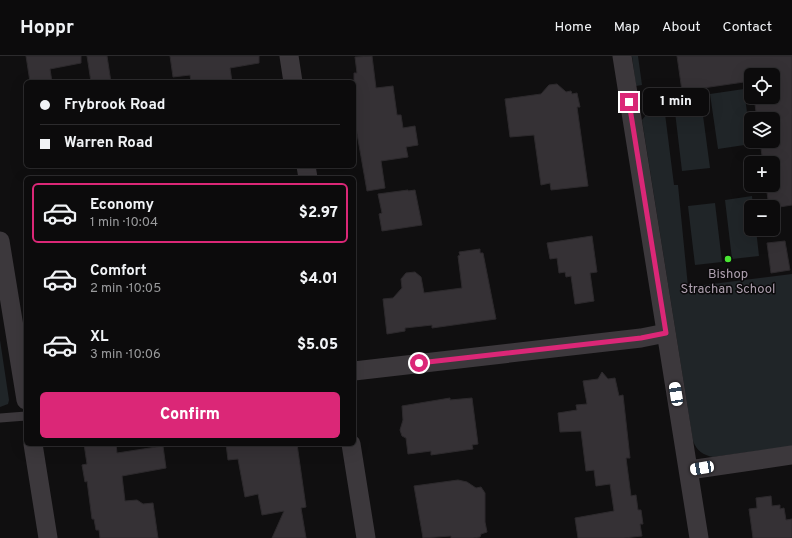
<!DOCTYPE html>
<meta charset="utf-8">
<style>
body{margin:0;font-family:Overpass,sans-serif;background:#151415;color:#f1f3f6;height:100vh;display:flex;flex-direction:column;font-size:15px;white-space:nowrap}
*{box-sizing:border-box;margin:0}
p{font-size:13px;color:#9a9b9d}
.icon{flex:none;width:22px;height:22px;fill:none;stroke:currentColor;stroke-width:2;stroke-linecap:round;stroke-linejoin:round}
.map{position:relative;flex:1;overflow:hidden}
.side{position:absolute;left:24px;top:120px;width:332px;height:270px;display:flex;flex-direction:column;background:#0c0b0c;border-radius:6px;box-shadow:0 4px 16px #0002,0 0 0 1px #2c2b2d}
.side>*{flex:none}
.hud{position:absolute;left:24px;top:24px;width:332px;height:88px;border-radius:6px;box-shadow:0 4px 16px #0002,0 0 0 1px #2c2b2d;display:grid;align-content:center;height:88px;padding:0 16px;background:#0c0b0c}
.buttons{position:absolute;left:744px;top:12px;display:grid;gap:8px}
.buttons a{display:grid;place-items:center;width:36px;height:36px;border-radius:6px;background:#0c0b0c;box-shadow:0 4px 16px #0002,0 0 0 1px #2c2b2d;font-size:20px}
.end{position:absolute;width:18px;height:18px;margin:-9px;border:5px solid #db2777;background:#fff;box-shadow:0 0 0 2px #fff}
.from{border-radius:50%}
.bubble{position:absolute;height:28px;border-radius:6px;background:#0c0b0c;box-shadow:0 4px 16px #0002,0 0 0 1px #2c2b2d;font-size:13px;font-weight:800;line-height:28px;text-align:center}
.car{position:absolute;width:12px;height:24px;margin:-12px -6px;border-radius:5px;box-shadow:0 0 3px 1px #0007;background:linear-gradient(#fff 24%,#345 0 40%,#fff 0 76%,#345 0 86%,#fff 0)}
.hud b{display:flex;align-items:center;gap:14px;height:38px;font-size:15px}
.hud b+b{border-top:1px solid #2c2b2d}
.hud i{width:10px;height:10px;background:#f1f3f6}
ul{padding:7px 0 0;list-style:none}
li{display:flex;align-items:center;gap:12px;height:60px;margin:0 8px 6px;padding:0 8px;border:2px solid transparent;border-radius:6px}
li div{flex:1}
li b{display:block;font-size:15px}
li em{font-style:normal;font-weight:800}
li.current{border-color:#db2777}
li>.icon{width:36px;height:36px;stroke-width:1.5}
.primary-button{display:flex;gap:8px;margin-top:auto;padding:8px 16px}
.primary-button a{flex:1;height:46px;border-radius:6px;background:#db2777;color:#fff;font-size:16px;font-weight:800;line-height:46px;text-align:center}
header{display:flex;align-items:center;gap:24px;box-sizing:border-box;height:56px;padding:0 20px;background:#0c0b0c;border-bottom:1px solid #2c2b2d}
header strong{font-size:19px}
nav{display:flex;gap:22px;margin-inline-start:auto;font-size:14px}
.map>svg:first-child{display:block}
</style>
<header>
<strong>Hoppr</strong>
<nav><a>Home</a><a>Map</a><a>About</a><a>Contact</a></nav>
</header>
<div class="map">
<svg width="792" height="482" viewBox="0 0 792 482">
<rect width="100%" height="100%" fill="#100f10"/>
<path fill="#202528" d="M632,0H638L642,29L636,30Z
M744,33L751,88L718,93L710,38Z
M661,40L663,42L674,129H678L688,231L792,218V390L713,401C703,399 697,395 693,385L642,64Z
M702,52L710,112L682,115L675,56Z
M752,140L753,151H751V173H756L759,200L732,203L725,144Z
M715,147L722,206L695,209L688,150Z
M0,284L9,344L8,348L0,351Z"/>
<path fill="#353135" stroke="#2c292c" d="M26,0H81V7L50,13L52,26H30Z
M87,0H107L111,26H91Z
M170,0H259V7L230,12L232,26H191L190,19L173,21Z
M372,0L376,32L393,30L397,59H401L403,72L415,70L418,89L406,91L408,101L381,105L385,132L367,135L355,66L356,65L354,48V17H357L355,1Z
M677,0H792V149L773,152L769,151L766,129H773V107H763L760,85H773V63H757L754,41H773V19H751V25L682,35Z
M557,28L566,36L571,35L572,38L577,37L580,51H577L588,130L551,134L550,127L541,129L534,79L510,81L505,43L541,38L549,29Z
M408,134V135L415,134L422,169L382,175L379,158L382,157L378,138Z
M592,180L597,216L590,217L594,245L575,248L571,220L566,221L565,216L559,217L557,202L550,203L547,187Z
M785,185L790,214L771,217L767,187Z
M480,193V197H483L496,263L432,272V269L405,272V275L387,278L383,243L393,242L402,232L401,223L406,217L415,216L421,221L424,237L462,232L458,200L460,199L459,196Z
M602,316L608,323L615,322L619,340L623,339L630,402H626L631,440L636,439L638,454H641L643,468H640L642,480L624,482H578L575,462L614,455L610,428L596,430L594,414L586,415L581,375L560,376L558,357L577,354L576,349L587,348L583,325L598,323Z
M450,342V344L472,342L478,388L472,389L473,393L431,399V395L408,398L406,382L402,380L400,374L403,364L402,350Z
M84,388H116L117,397L163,390L166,412L122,420L125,445L137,444L143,448L153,447L158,482H100L99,474H96L94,463H92L87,425L85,426L82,409L87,408Z
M226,388H297L306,451L301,452L306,482H272L284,455L262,459L258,438L245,441L238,403L228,404Z
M458,424L467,426L476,432L481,431L485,437V466L487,476L481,478L480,481L473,482H451V480L423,482L414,430Z
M771,440L772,450L780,449V453L784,452L786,464L792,463V482H753L749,453L757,452L756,442Z"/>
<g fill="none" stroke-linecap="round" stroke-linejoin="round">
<path stroke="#3c383c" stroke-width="9" d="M0,362L26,360"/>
<path stroke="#3c383c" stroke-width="19" d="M289,0L293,26
M622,0L699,482
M306,110L308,122
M0,185L26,344
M354,315L641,282L666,277
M33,388L48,482
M351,388L366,482
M689,414L792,399"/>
</g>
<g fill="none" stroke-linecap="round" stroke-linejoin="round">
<path stroke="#db2777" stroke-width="5" d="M419,307L641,282L666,277L629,46"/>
</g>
<circle fill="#49e533" stroke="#0b0a0b" stroke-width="1.5" cx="728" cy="203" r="4"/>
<g text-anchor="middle" stroke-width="3" stroke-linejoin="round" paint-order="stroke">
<g font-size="13" fill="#afa1b0" stroke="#0b0a0b">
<text x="728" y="222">Bishop<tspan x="728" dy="15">Strachan School</tspan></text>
</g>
</g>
</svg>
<div class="buttons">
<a><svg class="icon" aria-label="locate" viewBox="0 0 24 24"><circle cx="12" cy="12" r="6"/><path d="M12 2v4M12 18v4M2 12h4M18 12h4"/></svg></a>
<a><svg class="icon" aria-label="layers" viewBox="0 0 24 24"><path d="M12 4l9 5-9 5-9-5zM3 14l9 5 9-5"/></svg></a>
<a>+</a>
<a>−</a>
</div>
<i class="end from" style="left:419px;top:307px"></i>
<i class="end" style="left:629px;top:46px"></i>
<div class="bubble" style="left:643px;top:32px;width:66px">1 min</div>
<i class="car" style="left:676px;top:338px;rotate:351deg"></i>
<i class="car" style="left:702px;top:412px;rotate:260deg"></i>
<div class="hud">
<b><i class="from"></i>Frybrook Road</b>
<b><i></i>Warren Road</b>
</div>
<section class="side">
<ul>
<li class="current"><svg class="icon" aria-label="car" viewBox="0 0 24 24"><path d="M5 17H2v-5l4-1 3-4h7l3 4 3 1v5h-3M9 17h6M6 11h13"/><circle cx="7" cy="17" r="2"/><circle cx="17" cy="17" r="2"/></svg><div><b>Economy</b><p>1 min · 10:04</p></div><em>$2.97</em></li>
<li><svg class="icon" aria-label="car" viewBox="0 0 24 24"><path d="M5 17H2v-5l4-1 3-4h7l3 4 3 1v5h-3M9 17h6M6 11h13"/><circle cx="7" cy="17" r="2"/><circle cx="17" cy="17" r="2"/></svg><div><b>Comfort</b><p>2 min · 10:05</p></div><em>$4.01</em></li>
<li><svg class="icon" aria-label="car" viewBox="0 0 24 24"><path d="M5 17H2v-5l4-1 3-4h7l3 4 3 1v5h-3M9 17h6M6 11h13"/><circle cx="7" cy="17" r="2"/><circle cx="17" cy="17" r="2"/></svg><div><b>XL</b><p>3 min · 10:06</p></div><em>$5.05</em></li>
</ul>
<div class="primary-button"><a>Confirm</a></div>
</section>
</div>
